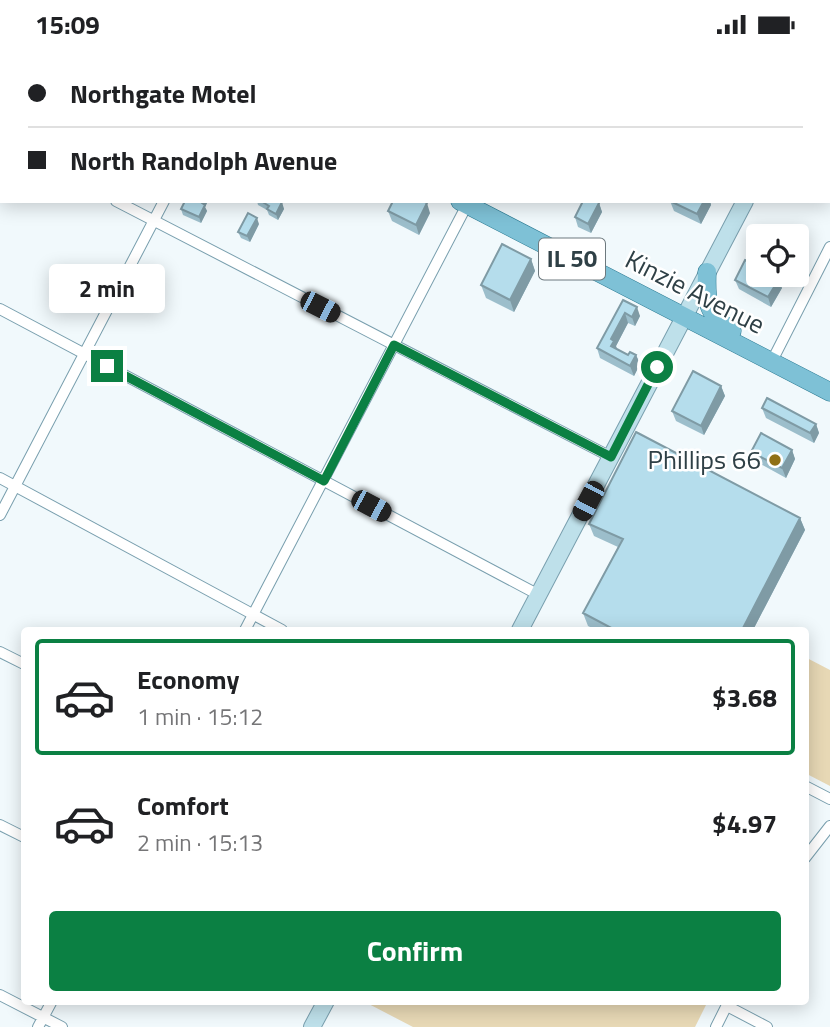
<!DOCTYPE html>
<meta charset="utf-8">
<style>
body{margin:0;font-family:"Titillium Web",sans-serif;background:#f2f2f2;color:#202124;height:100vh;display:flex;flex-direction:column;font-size:26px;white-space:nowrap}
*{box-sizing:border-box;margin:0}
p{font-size:23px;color:#757577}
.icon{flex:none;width:38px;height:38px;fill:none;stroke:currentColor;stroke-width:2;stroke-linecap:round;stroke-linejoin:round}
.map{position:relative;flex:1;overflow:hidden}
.sheet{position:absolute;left:21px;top:578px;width:788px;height:378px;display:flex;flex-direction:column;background:#fff;border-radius:7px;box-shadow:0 4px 18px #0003}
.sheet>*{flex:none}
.top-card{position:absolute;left:0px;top:0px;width:831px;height:154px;box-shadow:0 4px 18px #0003;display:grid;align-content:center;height:154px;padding:0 28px;background:#fff}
.buttons{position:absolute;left:746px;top:175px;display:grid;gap:14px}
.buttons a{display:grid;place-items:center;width:63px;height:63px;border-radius:7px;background:#fff;box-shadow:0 4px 18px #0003;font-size:35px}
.end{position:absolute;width:32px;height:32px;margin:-16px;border:9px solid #0b8043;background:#fff;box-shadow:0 0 0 4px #fff}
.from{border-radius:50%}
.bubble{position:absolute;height:49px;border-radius:7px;background:#fff;box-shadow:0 4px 18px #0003;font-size:23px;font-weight:700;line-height:49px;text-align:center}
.car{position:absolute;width:21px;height:42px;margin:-21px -10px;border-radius:9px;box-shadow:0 0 5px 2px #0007;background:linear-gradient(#222 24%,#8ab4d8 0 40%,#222 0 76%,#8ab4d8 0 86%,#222 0)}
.top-card b{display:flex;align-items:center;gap:24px;height:66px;font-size:26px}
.top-card b+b{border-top:2px solid #e0e0e0}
.top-card i{width:18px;height:18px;background:#202124}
ul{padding:12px 0 0;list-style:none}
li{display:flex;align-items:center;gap:21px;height:116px;margin:0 14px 10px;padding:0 14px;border:4px solid transparent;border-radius:7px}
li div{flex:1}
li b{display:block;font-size:26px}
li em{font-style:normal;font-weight:700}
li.selected{border-color:#0b8043}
li>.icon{width:63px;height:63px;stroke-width:1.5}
.cta{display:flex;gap:14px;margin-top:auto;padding:14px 28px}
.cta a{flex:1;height:80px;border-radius:7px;background:#0b8043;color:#fff;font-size:28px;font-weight:700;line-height:80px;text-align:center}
.status{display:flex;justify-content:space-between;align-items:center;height:49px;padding:0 35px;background:#fff;direction:ltr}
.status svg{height:19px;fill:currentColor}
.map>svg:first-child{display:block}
</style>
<div class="status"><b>15:09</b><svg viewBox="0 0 49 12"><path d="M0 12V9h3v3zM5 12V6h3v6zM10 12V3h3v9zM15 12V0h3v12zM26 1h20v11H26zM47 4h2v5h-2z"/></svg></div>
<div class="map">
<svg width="830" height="978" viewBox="0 0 830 978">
<rect width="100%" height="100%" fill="#f1f9fc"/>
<path fill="#e7d8b5" d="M805,608L830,621V737L805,724Z
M363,952H708L695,978H413Z"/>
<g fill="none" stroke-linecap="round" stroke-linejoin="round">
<defs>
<path id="street" d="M486,0L490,2
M548,2L549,0
M0,91L2,92
M116,152L611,408
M0,260L539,546
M772,312L830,198
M0,429L282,581
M0,466L164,152
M245,581L469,152
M0,603L24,615
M805,737L830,750
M0,776L24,788
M805,809L830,777
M0,946L62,978
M727,957L767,978
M38,978L52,952
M716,978L729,952"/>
<path id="secondary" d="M242,2L243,0
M823,2L824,0
M520,581L745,152
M312,978L326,952"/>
<path id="primary" d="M163,0L167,2
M460,152L830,343
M707,223C706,252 706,265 732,282"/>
</defs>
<use href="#street" stroke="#799fae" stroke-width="12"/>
<use href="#secondary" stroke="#799fae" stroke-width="18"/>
<use href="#primary" stroke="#2a7991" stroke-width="19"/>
<use href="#street" stroke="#fff" stroke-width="10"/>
<use href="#secondary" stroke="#bee0ea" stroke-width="16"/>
<use href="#primary" stroke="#7ec1d6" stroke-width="18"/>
</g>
<path fill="#9cbecb" d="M0,17L2,18V65L0,64Z
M185,152H208L205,158L207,162L201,174L183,166L181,160Z
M257,152H280L284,160L278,171L269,166L267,161L258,156Z
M670,152H710L711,156L701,175L674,162Z
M599,154L602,163L591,184L578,178L575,168Z
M388,162L430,164L419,186L392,172Z
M259,175L250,193L241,189L238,183Z
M531,210L535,222L514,263L486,249L481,236Z
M735,231L782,239L771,258L739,240Z
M623,251L640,267L635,277L628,274L616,297L617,300L628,306H636L640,315L634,327L600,309L597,299Z
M721,337L725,347L704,386L676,372L672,362Z
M762,359L816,375L819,384L814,394L766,369Z
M792,401L795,410L786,429L755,412L751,403Z
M800,469L805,481L753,581H596L588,577L583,564L618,498L594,487L589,475Z"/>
<path fill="#7f9ba5" d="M203,152H208L205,158L207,162L201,174L199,168Z
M704,152H710L711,156L701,175L697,165Z
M282,153L284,160L278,171L276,165Z
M427,154L430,164L419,186L416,176Z
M599,154L602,163L591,184L588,175Z
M257,169L259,175L250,193L247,187Z
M531,210L535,222L514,263L510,251Z
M779,230L782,239L771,258L768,248Z
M637,258L640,267L635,277L632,268Z
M625,264L628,274L616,297L617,301L611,297V290Z
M636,306L640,315L634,327L630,317Z
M721,337L725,347L704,386L701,377Z
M816,375L819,384L814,394L810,384Z
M792,401L795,410L786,429L782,419Z
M800,469L805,481L753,581H742Z"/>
<path fill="#b5ddec" stroke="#7f9ba5" stroke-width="2" d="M389,0H400L399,2H388Z
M0,17L2,18V55L0,54Z
M185,152H203L202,154L205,156L199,168L181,160Z
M261,152H280L282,153L276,165L267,160L269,157Z
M393,152H423L427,154L416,176L388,162Z
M583,152H596L599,154L588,175L575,168Z
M670,152H704L697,165Z
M248,164L257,169L247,187L238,183Z
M502,195L531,210L510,251L481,236Z
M745,211L758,218V226H771L779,230L768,248L735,231Z
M623,251L637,258L632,268L625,264L611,290L614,292L611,297L628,306L630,303L636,306L630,317L597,299Z
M693,322L721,337L701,377L672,362Z
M767,349L816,375L810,384L762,359Z
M636,383L800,469L742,581H615L583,564L623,490L589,475Z
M761,384L792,401L782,419L751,403Z"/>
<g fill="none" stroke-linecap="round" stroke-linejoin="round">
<path stroke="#0b8043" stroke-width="9" d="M107,317L324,432L394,296L611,408L657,318"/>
</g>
<circle fill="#907015" stroke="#fff" stroke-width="2.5" cx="775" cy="411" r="7"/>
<g text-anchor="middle" stroke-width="5" stroke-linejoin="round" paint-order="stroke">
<rect fill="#fff" stroke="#6d797e" stroke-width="2" x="539" y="189.5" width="66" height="41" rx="5"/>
<g font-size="24" font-weight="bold" fill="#2f4046">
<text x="572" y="218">IL 50</text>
</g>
<g font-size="26" fill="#2f4046" stroke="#fff">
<text transform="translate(695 243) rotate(27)" y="9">Kinzie Avenue</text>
</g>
<g font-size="26" fill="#2f4046" stroke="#fff" text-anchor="end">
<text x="761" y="420">Phillips 66</text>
</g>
</g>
</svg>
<div class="buttons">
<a><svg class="icon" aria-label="locate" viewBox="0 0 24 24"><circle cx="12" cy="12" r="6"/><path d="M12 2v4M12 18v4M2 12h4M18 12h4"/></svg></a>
</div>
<i class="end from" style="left:657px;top:318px"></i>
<i class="end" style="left:107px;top:317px"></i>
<div class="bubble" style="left:49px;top:215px;width:116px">2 min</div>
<i class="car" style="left:320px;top:258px;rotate:117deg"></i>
<i class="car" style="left:588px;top:452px;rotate:208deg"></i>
<i class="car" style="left:371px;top:457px;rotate:118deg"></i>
<div class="top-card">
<b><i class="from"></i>Northgate Motel</b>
<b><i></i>North Randolph Avenue</b>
</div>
<section class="sheet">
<ul>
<li class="selected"><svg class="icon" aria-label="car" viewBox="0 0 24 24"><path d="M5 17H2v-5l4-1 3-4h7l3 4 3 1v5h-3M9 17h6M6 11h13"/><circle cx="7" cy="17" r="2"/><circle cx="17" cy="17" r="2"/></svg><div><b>Economy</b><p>1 min · 15:12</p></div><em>$3.68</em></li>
<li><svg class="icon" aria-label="car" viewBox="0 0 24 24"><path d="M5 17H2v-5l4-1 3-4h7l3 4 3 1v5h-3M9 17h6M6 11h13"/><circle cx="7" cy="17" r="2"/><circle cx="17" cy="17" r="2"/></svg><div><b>Comfort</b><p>2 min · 15:13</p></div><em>$4.97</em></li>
</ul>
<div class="cta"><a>Confirm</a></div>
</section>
</div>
